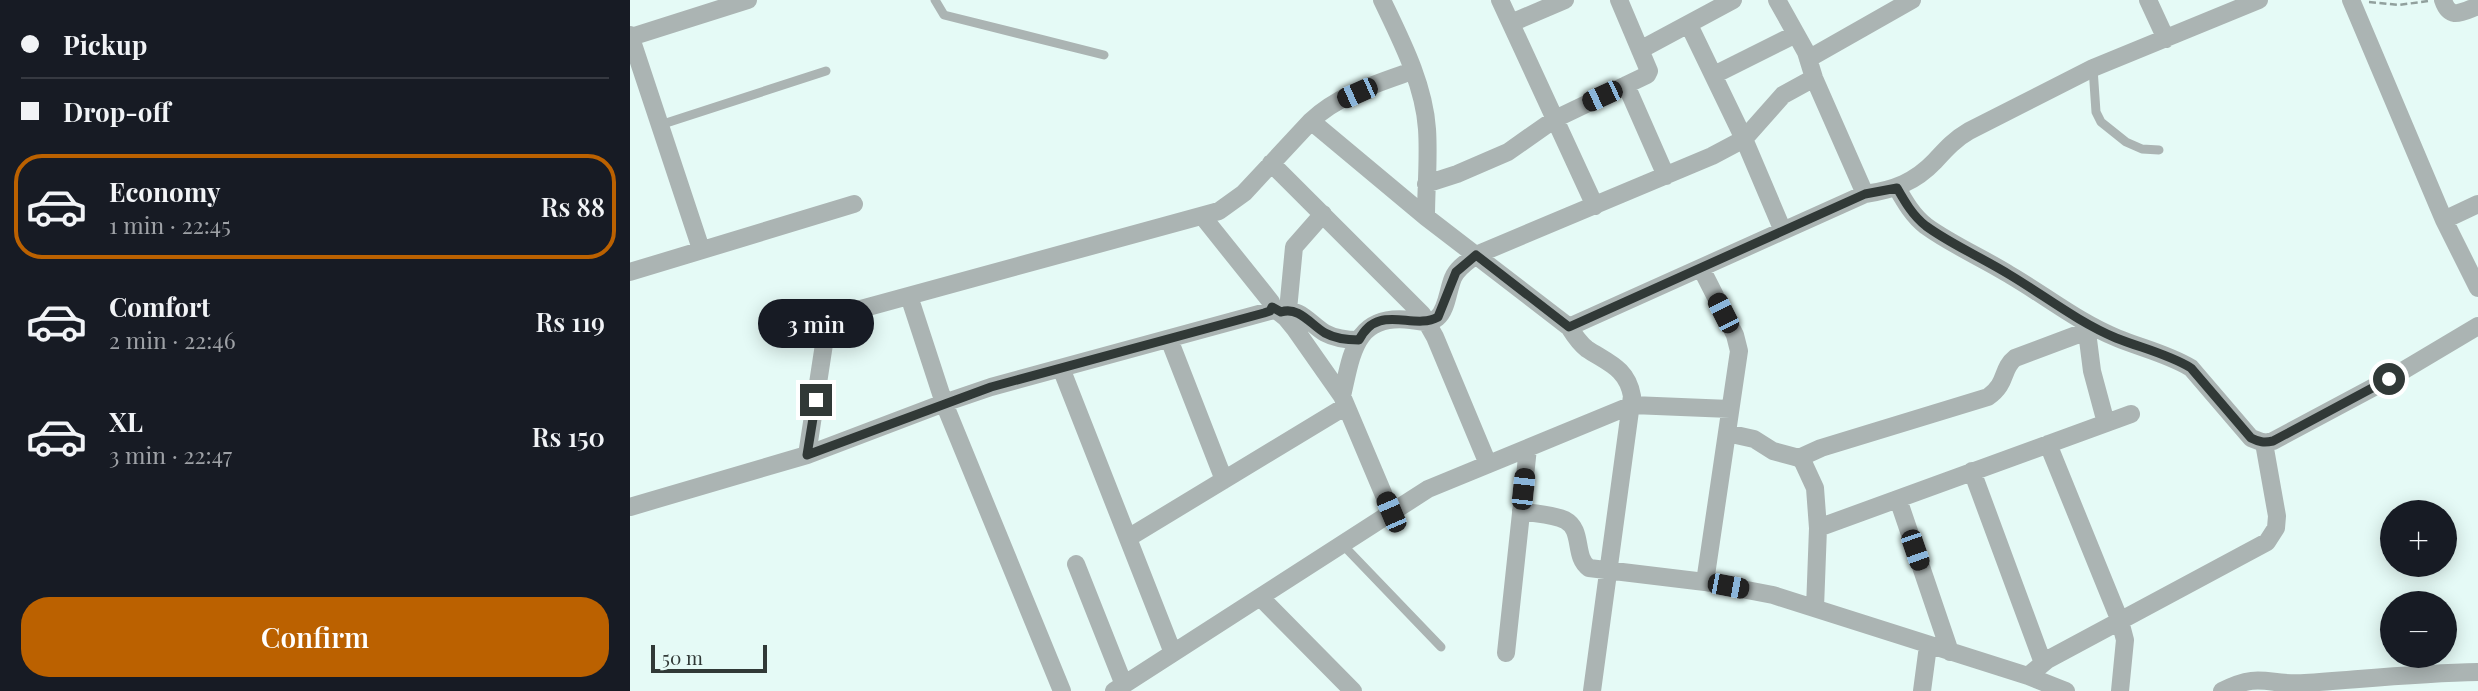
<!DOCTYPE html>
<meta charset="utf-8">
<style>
body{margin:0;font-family:"Playfair Display",serif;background:#20242c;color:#f1f3f6;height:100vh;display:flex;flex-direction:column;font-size:26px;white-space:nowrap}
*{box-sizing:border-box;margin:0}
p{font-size:23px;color:#9ea1a6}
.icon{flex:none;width:38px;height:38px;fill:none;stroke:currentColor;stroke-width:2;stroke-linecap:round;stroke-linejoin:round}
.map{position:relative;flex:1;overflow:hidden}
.panel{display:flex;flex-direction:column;background:#171b24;width:630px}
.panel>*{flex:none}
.top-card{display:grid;align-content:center;height:154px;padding:0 21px;background:#171b24}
.controls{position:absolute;left:1750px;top:500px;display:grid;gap:14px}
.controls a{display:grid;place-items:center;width:77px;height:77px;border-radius:50%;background:#171b24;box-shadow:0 4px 18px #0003;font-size:35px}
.scale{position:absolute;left:21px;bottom:18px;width:116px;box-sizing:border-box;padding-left:7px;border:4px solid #313937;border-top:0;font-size:19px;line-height:24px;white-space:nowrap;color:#313937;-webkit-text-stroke:5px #e5faf6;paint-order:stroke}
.end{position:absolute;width:32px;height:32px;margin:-16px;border:9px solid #313937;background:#fff;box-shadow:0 0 0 4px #fff}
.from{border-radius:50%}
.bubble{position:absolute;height:49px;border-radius:24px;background:#171b24;box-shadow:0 4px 18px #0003;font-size:23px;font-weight:600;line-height:49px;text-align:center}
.car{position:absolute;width:21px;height:42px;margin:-21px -10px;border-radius:9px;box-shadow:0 0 5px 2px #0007;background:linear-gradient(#222 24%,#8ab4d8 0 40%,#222 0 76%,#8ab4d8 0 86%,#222 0)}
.top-card b{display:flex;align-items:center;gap:24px;height:66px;font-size:26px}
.top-card b+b{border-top:2px solid #363941}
.top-card i{width:18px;height:18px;background:#f1f3f6}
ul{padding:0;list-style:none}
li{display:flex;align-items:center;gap:21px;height:105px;margin:0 14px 10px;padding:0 7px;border:4px solid transparent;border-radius:28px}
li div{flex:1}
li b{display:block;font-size:26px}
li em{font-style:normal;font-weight:600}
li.selected{border-color:#bb6100}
li>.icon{width:63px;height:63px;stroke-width:1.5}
.button{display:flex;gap:14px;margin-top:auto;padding:14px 21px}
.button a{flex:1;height:80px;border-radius:28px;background:#bb6100;color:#fff;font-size:28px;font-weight:600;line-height:80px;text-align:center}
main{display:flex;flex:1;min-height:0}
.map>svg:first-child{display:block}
</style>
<main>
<section class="panel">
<div class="top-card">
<b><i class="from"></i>Pickup</b>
<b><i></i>Drop-off</b>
</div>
<ul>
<li class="selected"><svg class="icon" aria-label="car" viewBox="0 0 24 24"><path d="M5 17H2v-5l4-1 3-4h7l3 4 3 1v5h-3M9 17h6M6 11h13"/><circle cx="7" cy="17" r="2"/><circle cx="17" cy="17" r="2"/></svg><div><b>Economy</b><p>1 min · 22:45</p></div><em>Rs 88</em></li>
<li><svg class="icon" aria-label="car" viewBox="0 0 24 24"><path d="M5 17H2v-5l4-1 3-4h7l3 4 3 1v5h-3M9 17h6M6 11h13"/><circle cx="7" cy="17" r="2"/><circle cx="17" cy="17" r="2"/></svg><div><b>Comfort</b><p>2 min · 22:46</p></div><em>Rs 119</em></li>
<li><svg class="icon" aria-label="car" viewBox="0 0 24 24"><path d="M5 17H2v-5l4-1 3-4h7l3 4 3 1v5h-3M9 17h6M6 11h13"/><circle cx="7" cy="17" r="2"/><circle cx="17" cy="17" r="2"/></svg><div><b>XL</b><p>3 min · 22:47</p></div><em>Rs 150</em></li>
</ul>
<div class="button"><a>Confirm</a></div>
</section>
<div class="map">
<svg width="1848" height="691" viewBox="0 0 1848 691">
<rect width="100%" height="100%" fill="#e5faf6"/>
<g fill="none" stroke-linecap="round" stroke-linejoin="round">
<path stroke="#91a09d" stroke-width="2.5" stroke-dasharray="7 3.5" stroke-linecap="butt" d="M1739,2L1769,5L1798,1"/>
<path stroke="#abb4b3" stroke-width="9" d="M305,0L314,15L474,55
M1463,68L1466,112L1471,122L1496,142L1512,149L1529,150
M30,125L196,71
M712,544L811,647"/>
<path stroke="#abb4b3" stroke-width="18" d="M752,0C771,40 794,84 797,129C799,158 796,188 796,217
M870,0L965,206
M1147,0L1176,52L1184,78L1235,194
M1518,0L1536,39
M1721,0L1814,220L1848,288
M1813,0C1820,21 1832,12 1848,6
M881,23L935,0
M1059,25L1114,139L1153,231
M0,35L71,249
M1,37L118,0
M1010,50L1103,0
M1178,59L1282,0
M1084,75L1166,34
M996,85L1036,176
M681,121C708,95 748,83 782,71
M641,163L792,314L805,337L858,464
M796,184L827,174L878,152L925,119L1017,75L1019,71L989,0
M1267,188C1275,202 1283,216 1296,226C1322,245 1353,258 1380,275C1416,296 1448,322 1487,338C1511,348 1538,354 1561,368L1621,438L1634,443L1643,441L1759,379L1848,326
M1814,220L1848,204
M1071,268L1105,335L1109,351L1075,582
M0,272L224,204
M279,296L314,403L361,387L640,311L642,307L641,302L573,217
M642,307L656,318L665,329L712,396L761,512
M658,310L664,247L693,214
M651,312C669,306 681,325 695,333C706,339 717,340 729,340
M1456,324L1462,371L1476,423
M165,327L589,211L614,193L681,121L796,217L939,327L1235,194C1264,190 1285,182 1305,161C1316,149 1325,139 1339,131L1463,68L1629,0
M939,327C944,335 949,343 957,349C978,363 997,368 1002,396L962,691
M539,339L594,480
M431,368L543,653
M712,396C722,353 725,313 781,320C789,321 800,324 807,318C817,310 818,289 823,278C827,268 837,262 846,255L1082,156L1114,139L1153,95L1184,78
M1097,433L1124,439L1143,451L1169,458L1173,462L1185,488L1188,528
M1418,444L1490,621L1495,640L1490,691
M177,455L198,318
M1169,458L1191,448L1358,397C1378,383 1371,369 1385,358L1457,331
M1342,471L1413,663
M1268,499L1320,652
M0,507L177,455L314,403L432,691
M891,511C905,514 922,514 935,520C954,530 943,557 959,568L1075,582L1143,595L1398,676L1436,691
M498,538L716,406
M446,564L494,685
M630,597L723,691
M1185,608L1188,528L1501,414
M876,653L898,448
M1398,676L1417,660L1637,542L1646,528L1647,516L1634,443
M484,691L798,489L1002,405L1100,409
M1292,691L1298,646
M1592,691C1631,671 1638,686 1675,683C1733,679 1790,673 1848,672"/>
</g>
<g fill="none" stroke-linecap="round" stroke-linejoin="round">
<path stroke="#313937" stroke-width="9" d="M186,400L177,455L361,387L634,313L640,311L642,307L651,312C669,306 681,325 695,333C706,339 717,340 729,340C748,302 783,331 808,317L826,272L846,255L939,327L1235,194L1267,188C1275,202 1283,216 1296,226C1322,245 1353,258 1380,275C1415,296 1448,322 1486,338C1511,348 1538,354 1561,368L1621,438C1629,442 1634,443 1643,441L1759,379"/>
</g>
</svg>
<div class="controls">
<a>+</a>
<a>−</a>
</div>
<div class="scale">50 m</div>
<i class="end from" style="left:1759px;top:379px"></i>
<i class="end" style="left:186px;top:400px"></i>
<div class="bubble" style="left:128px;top:299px;width:116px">3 min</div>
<i class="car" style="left:727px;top:93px;rotate:246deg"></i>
<i class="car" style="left:972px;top:96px;rotate:245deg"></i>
<i class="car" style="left:1093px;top:313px;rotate:333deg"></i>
<i class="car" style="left:893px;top:489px;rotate:6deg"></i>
<i class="car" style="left:761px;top:512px;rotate:337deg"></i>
<i class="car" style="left:1285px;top:550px;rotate:161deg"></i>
<i class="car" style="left:1098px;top:586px;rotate:101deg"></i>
</div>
</main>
